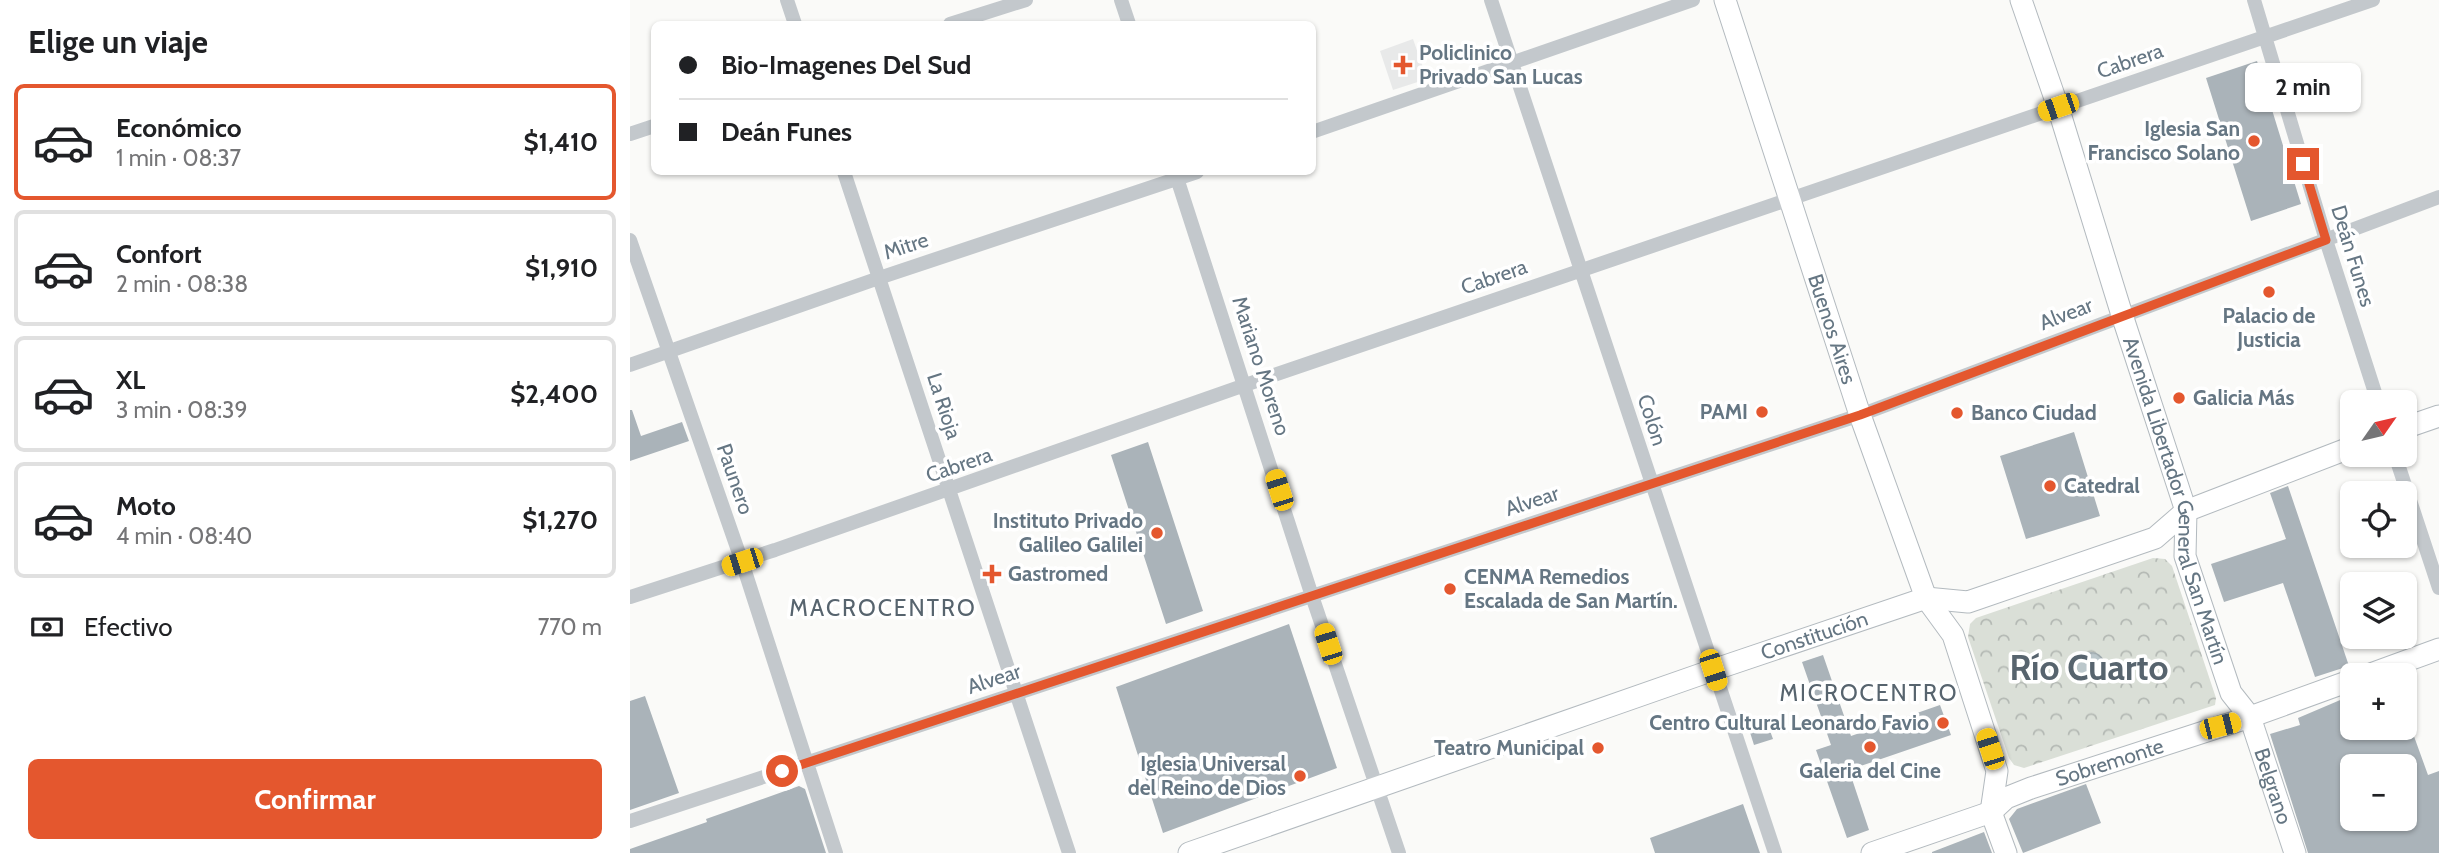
<!DOCTYPE html>
<html lang="es">
<meta charset="utf-8">
<style>
body{margin:0;font-family:Cabin,sans-serif;background:#f6f6f6;color:#202124;height:100vh;display:flex;flex-direction:column;font-size:26px;white-space:nowrap}
*{box-sizing:border-box;margin:0}
p{font-size:23px;color:#757577}
.icon{flex:none;width:38px;height:38px;fill:none;stroke:currentColor;stroke-width:2;stroke-linecap:round;stroke-linejoin:round}
.map{position:relative;flex:1;overflow:hidden}
.sheet{display:flex;flex-direction:column;background:#fff;width:630px}
.sheet>*{flex:none}
.guide{position:absolute;left:21px;top:21px;width:665px;height:154px;border-radius:10px;box-shadow:0 2px 5px #0004;display:grid;align-content:center;height:154px;padding:0 28px;background:#fff}
.needle{width:46px;rotate:56deg}
.tools{position:absolute;left:1710px;top:390px;display:grid;gap:14px}
.tools a{display:grid;place-items:center;width:77px;height:77px;border-radius:10px;background:#fff;box-shadow:0 2px 5px #0004;font-size:35px}
.end{position:absolute;width:32px;height:32px;margin:-16px;border:9px solid #e4572e;background:#fff;box-shadow:0 0 0 4px #fff}
.from{border-radius:50%}
.bubble{position:absolute;height:49px;border-radius:10px;background:#fff;box-shadow:0 2px 5px #0004;font-size:23px;font-weight:700;line-height:49px;text-align:center}
.car{position:absolute;width:21px;height:42px;margin:-21px -10px;border-radius:9px;box-shadow:0 0 5px 2px #0007;background:linear-gradient(#f5c518 24%,#345 0 40%,#f5c518 0 76%,#345 0 86%,#f5c518 0)}
.guide b{display:flex;align-items:center;gap:24px;height:66px;font-size:26px}
.guide b+b{border-top:2px solid #e0e0e0}
.guide i{width:18px;height:18px;background:#202124}
ul{padding:0;list-style:none}
li{display:flex;align-items:center;gap:21px;height:116px;margin:0 14px 10px;padding:0 14px;border:4px solid #e0e0e0;border-radius:10px}
li div{flex:1}
li b{display:block;font-size:26px}
li em{font-style:normal;font-weight:700}
li.current{border-color:#e4572e}
li>.icon{width:63px;height:63px;stroke-width:1.5}
h2{padding:0 28px;font-size:32px;line-height:84px}
.pay{display:flex;align-items:center;gap:18px;height:77px;padding:0 28px;font-size:26px}
.pay p{margin-inline-start:auto}
.primary-button{display:flex;gap:14px;margin-top:auto;padding:14px 28px}
.primary-button a{flex:1;height:80px;border-radius:10px;background:#e4572e;color:#fff;font-size:28px;font-weight:700;line-height:80px;text-align:center}
main{display:flex;flex:1;min-height:0}
.map>svg:first-child{display:block}
</style>
<main>
<section class="sheet">
<h2>Elige un viaje</h2>
<ul>
<li class="current"><svg class="icon" aria-label="car" viewBox="0 0 24 24"><path d="M5 17H2v-5l4-1 3-4h7l3 4 3 1v5h-3M9 17h6M6 11h13"/><circle cx="7" cy="17" r="2"/><circle cx="17" cy="17" r="2"/></svg><div><b>Económico</b><p>1 min · 08:37</p></div><em>$1,410</em></li>
<li><svg class="icon" aria-label="car" viewBox="0 0 24 24"><path d="M5 17H2v-5l4-1 3-4h7l3 4 3 1v5h-3M9 17h6M6 11h13"/><circle cx="7" cy="17" r="2"/><circle cx="17" cy="17" r="2"/></svg><div><b>Confort</b><p>2 min · 08:38</p></div><em>$1,910</em></li>
<li><svg class="icon" aria-label="car" viewBox="0 0 24 24"><path d="M5 17H2v-5l4-1 3-4h7l3 4 3 1v5h-3M9 17h6M6 11h13"/><circle cx="7" cy="17" r="2"/><circle cx="17" cy="17" r="2"/></svg><div><b>XL</b><p>3 min · 08:39</p></div><em>$2,400</em></li>
<li><svg class="icon" aria-label="car" viewBox="0 0 24 24"><path d="M5 17H2v-5l4-1 3-4h7l3 4 3 1v5h-3M9 17h6M6 11h13"/><circle cx="7" cy="17" r="2"/><circle cx="17" cy="17" r="2"/></svg><div><b>Moto</b><p>4 min · 08:40</p></div><em>$1,270</em></li>
</ul>
<div class="pay"><svg class="icon" aria-label="cash" viewBox="0 0 24 24"><path d="M3 7h18v10H3z"/><circle cx="12" cy="12" r="2"/></svg>Efectivo<p>770 m</p></div>
<div class="primary-button"><a>Confirmar</a></div>
</section>
<div class="map">
<svg width="1809" height="853" viewBox="0 0 1809 853">
<defs>
<pattern id="forest-crowns" width="20" height="18" patternUnits="userSpaceOnUse" patternTransform="scale(1.75)"><rect width="20" height="18" fill="#dadfd7"/><path d="M2 6a3 3 0 1 1 6 0M12 15a3 3 0 1 1 6 0" fill="none" stroke="#b4b9b4"/></pattern>
<pattern id="water-waves" width="16" height="10" patternUnits="userSpaceOnUse" patternTransform="scale(1.75)"><rect width="16" height="10" fill="#bbc7cb"/><path d="M0 5q4-4 8 0t8 0" fill="none" stroke="#9ca6aa"/></pattern>
</defs>
<rect width="100%" height="100%" fill="#fafaf8"/>
<path fill="#e8e9e9" d="M783,39L797,79L763,90L750,51Z"/>
<path fill="url(#forest-crowns)" d="M1523,558L1535,559L1542,566L1586,698L1585,705L1394,768L1384,765L1379,758L1338,637L1340,624L1346,618Z"/>
<path fill="url(#water-waves)" d="M1447 666a14 14 0 1 1 28 0a14 14 0 1 1-28 0Z"/>
<path fill="#aab3b9" fill-rule="evenodd" d="M1627,61L1671,204L1621,221L1576,78Z
M0,410H2L11,436L52,422L59,441L0,461Z
M1444,432L1470,516L1396,539L1370,456Z
M518,442L573,611L536,624L481,455Z
M1658,486L1719,666L1685,677L1653,583L1594,602L1581,564L1656,539L1640,493Z
M659,624L707,768L533,833L486,687Z
M1193,655L1221,736L1310,705L1321,735L1219,770L1239,830L1217,838L1186,750L1201,745L1172,662Z
M1722,695V728H1781L1798,775L1809,771V853H1678L1640,734L1670,725L1668,718ZM1722,766H1774V819H1722Z
M15,696L49,793L0,810V701Z
M1135,717L1143,739L1124,745L1117,723Z
M1456,784L1471,823L1393,853L1379,819L1387,809Z
M169,786L175,789L196,853H0V849L77,822L76,819Z
M1113,804L1130,853H1025L1020,838Z
M1354,832L1362,853H1302V852Z"/>
<g fill="none" stroke-linecap="round" stroke-linejoin="round">
<defs>
<g id="secondary">
<path id="s1" d="M1095,0L1230,415L1296,598L1323,635L1367,771L1361,812L1376,853"/>
<path id="s2" d="M1391,0L1428,107L1492,315L1556,511L1555,556L1601,693L1620,717L1665,853"/>
<path d="M1774,428L1809,416"/>
<path d="M1735,676L1809,649"/>
<path id="s3" d="M559,853L1083,670L1296,598L1338,602L1525,538L1556,511L1722,447"/>
<path id="s4" d="M1242,853L1361,812L1376,798L1401,788L1620,717L1722,680"/>
</g>
</defs>
<use href="#secondary" stroke="#b3babf" stroke-width="23"/>
<path stroke="#c3c8cc" stroke-width="14" d="M157,0L165,24
M491,0L499,24
M861,0L1145,853
M1624,0L1696,240L1748,402
M320,24L396,0
M682,132L1063,0
M0,134L24,126
M214,172L439,853
M545,172L682,596L769,853
M0,240L112,562L206,853
M0,365L249,278L567,172
M1765,455L1809,588
M0,597L145,550L615,385L1743,0
M0,821L1230,415L1809,197"/>
<use href="#secondary" stroke="#fff" stroke-width="21"/>
</g>
<g fill="none" stroke-linecap="round" stroke-linejoin="round">
<path stroke="#e4572e" stroke-width="9" d="M152,771L1230,415L1696,240L1673,164"/>
</g>
<g fill="#e4572e" stroke="#fff" stroke-width="2.5">
<path d="M769.5 54.5h7v7h7v7h-7v7h-7v-7h-7v-7h7z"/>
<circle cx="1624" cy="141" r="7"/>
<circle cx="1639" cy="292" r="7"/>
<circle cx="1549" cy="398" r="7"/>
<circle cx="1132" cy="412" r="7"/>
<circle cx="1327" cy="413" r="7"/>
<circle cx="1420" cy="486" r="7"/>
<circle cx="527" cy="533" r="7"/>
<path d="M358.5 563.5h7v7h7v7h-7v7h-7v-7h-7v-7h7z"/>
<circle cx="820" cy="589" r="7"/>
<circle cx="1313" cy="723" r="7"/>
<circle cx="1240" cy="747" r="7"/>
<circle cx="968" cy="748" r="7"/>
<circle cx="670" cy="776" r="7"/>
</g>
<g text-anchor="middle" stroke-width="7" stroke-linejoin="round" paint-order="stroke">
<g font-size="21" font-weight="bold" fill="#657683" stroke="#fff" text-anchor="start">
<text x="789" y="60">Policlinico<tspan x="789" dy="24">Privado San Lucas</tspan></text>
<text x="1610" y="136" text-anchor="end">Iglesia San<tspan x="1610" dy="24">Francisco Solano</tspan></text>
<text x="1639" y="323" text-anchor="middle">Palacio de<tspan x="1639" dy="24">Justicia</tspan></text>
<text x="1563" y="405">Galicia Más</text>
<text x="1118" y="419" text-anchor="end">PAMI</text>
<text x="1341" y="420">Banco Ciudad</text>
<text x="1434" y="493">Catedral</text>
<text x="513" y="528" text-anchor="end">Instituto Privado<tspan x="513" dy="24">Galileo Galilei</tspan></text>
<text x="378" y="581">Gastromed</text>
<text x="834" y="584">CENMA Remedios<tspan x="834" dy="24">Escalada de San Martín.</tspan></text>
<text x="1299" y="730" text-anchor="end">Centro Cultural Leonardo Favio</text>
<text x="954" y="755" text-anchor="end">Teatro Municipal</text>
<text x="656" y="771" text-anchor="end">Iglesia Universal<tspan x="656" dy="24">del Reino de Dios</tspan></text>
<text x="1240" y="778" text-anchor="middle">Galeria del Cine</text>
</g>
<g font-size="21" fill="#657683" stroke="#fff">
<text transform="translate(1500 61) rotate(-19)" y="7">Cabrera</text>
<text transform="translate(276 246) rotate(-18)" y="7">Mitre</text>
<text transform="translate(1723 256) rotate(73)" y="7">Deán Funes</text>
<text transform="translate(864 277) rotate(-19)" y="7">Cabrera</text>
<text transform="translate(1436 314) rotate(-21)" y="7">Alvear</text>
<text dy="7" stroke="none"><textPath href="#s1" startOffset="346">Buenos Aires</textPath></text>
<text transform="translate(631 366) rotate(72)" y="7">Mariano Moreno</text>
<text transform="translate(314 406) rotate(72)" y="7">La Rioja</text>
<text transform="translate(1022 420) rotate(72)" y="7">Colón</text>
<text transform="translate(329 465) rotate(-19)" y="7">Cabrera</text>
<text transform="translate(105 479) rotate(71)" y="7">Paunero</text>
<text transform="translate(902 501) rotate(-18)" y="7">Alvear</text>
<text dy="7" stroke="none"><textPath href="#s2" startOffset="525">Avenida Libertador General San Martín</textPath></text>
<text dy="7" stroke="none"><textPath href="#s3" startOffset="662">Constitución</textPath></text>
<text transform="translate(364 679) rotate(-18)" y="7">Alvear</text>
<text dy="7" stroke="none"><textPath href="#s4" startOffset="256">Sobremonte</textPath></text>
<text dy="7" stroke="none"><textPath href="#s2" startOffset="830">Belgrano</textPath></text>
</g>
<g font-size="23" letter-spacing="2" fill="#57646e" stroke="#fff">
<text x="253" y="616">MACROCENTRO</text>
<text x="1239" y="701">MICROCENTRO</text>
</g>
<g font-size="35" font-weight="bold" fill="#57646e" stroke="#fff">
<text x="1459" y="680">Río Cuarto</text>
</g>
</g>
</svg>
<div class="tools">
<a><svg class="needle" viewBox="-14 -14 28 28"><path d="M0-13l5 13h-10z" fill="#e53935"/><path d="M0 13l5-13h-10z" fill="#757577"/></svg></a>
<a><svg class="icon" aria-label="locate" viewBox="0 0 24 24"><circle cx="12" cy="12" r="6"/><path d="M12 2v4M12 18v4M2 12h4M18 12h4"/></svg></a>
<a><svg class="icon" aria-label="layers" viewBox="0 0 24 24"><path d="M12 4l9 5-9 5-9-5zM3 14l9 5 9-5"/></svg></a>
<a>+</a>
<a>−</a>
</div>
<i class="end from" style="left:152px;top:771px"></i>
<i class="end" style="left:1673px;top:164px"></i>
<div class="bubble" style="left:1615px;top:63px;width:116px">2 min</div>
<i class="car" style="left:1428px;top:107px;rotate:251deg"></i>
<i class="car" style="left:649px;top:490px;rotate:342deg"></i>
<i class="car" style="left:112px;top:562px;rotate:252deg"></i>
<i class="car" style="left:698px;top:644px;rotate:342deg"></i>
<i class="car" style="left:1083px;top:670px;rotate:162deg"></i>
<i class="car" style="left:1590px;top:726px;rotate:76deg"></i>
<i class="car" style="left:1360px;top:749px;rotate:342deg"></i>
<div class="guide">
<b><i class="from"></i>Bio-Imagenes Del Sud</b>
<b><i></i>Deán Funes</b>
</div>
</div>
</main>
